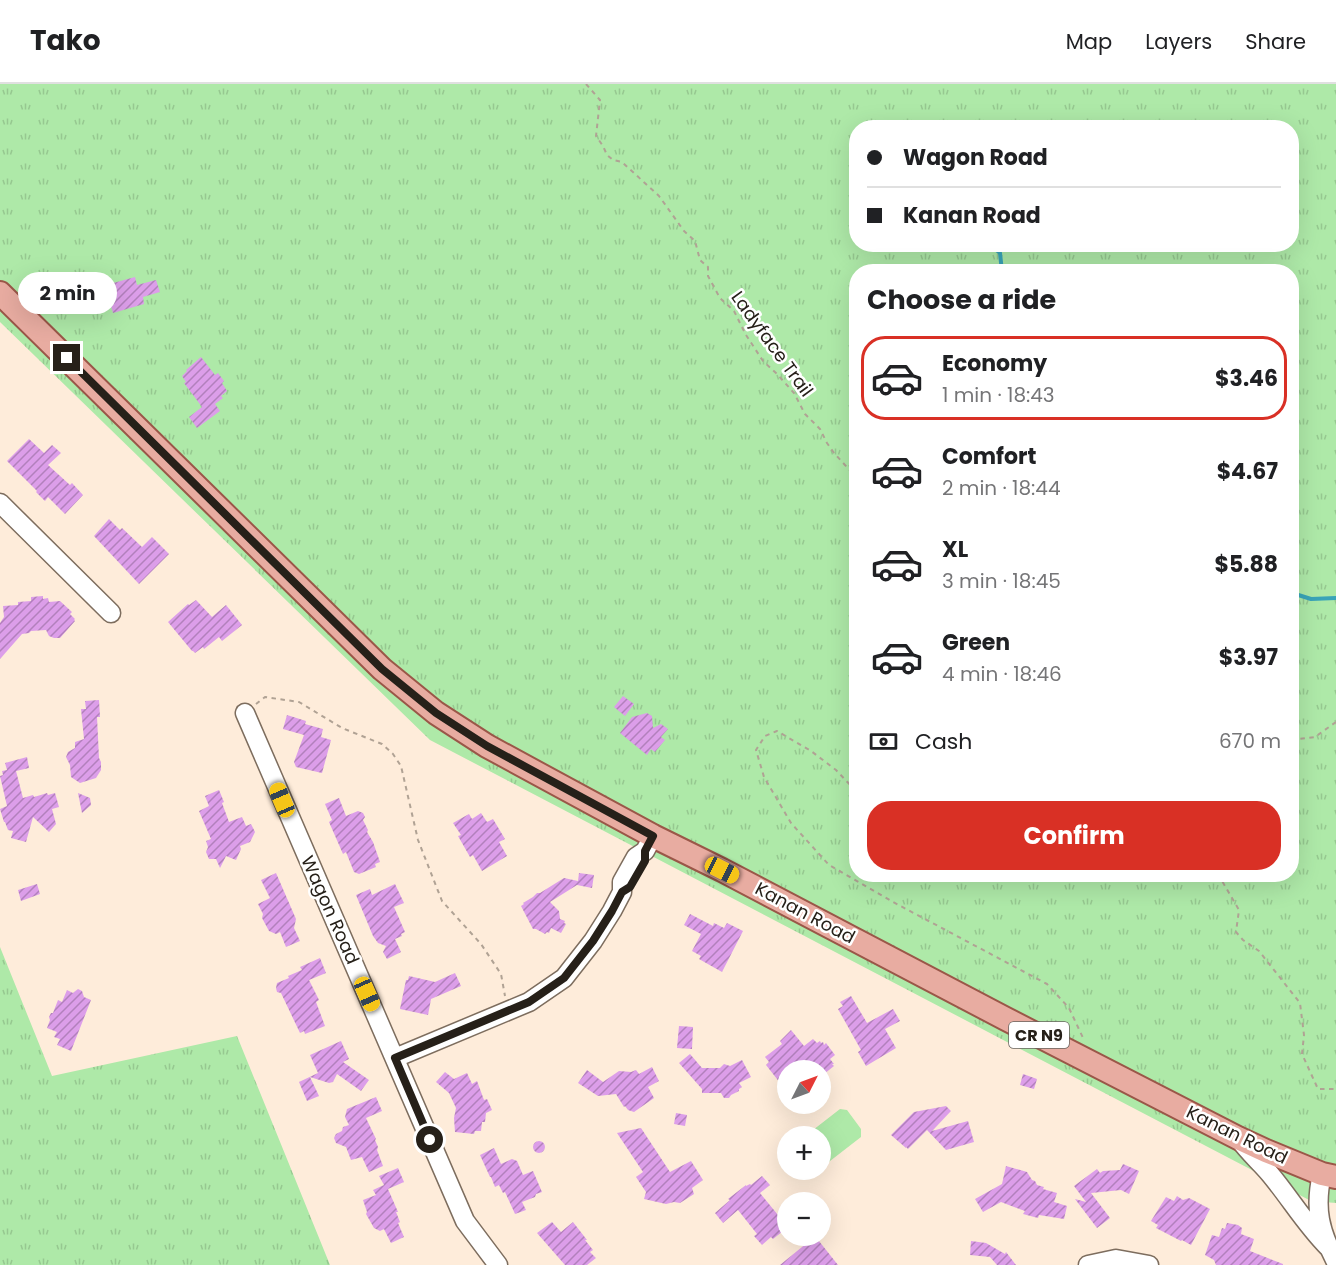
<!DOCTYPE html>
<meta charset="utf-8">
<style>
body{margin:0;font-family:Poppins,sans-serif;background:#f2f2f2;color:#202124;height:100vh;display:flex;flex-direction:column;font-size:22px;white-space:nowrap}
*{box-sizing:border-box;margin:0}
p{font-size:20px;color:#757577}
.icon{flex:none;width:33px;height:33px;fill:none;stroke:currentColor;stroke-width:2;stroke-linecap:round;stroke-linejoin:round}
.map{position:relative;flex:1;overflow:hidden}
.details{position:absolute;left:849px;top:180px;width:450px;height:618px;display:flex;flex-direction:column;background:#fff;border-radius:24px;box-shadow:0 6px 24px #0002}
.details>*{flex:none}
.banner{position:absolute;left:849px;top:36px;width:450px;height:132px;border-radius:24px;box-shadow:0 6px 24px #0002;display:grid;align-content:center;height:132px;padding:0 18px;background:#fff}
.needle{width:39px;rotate:48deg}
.controls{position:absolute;left:777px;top:976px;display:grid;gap:12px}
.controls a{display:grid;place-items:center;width:54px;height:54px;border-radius:50%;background:#fff;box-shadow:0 6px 24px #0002;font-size:30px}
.end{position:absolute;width:27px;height:27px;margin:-14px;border:8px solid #262019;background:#fff;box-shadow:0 0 0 3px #fff}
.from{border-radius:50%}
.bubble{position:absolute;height:42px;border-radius:21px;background:#fff;box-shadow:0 6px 24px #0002;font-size:20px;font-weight:700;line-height:42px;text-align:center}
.car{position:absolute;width:18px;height:36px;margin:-18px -9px;border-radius:8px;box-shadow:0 0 4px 2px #0007;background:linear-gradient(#f5c518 24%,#345 0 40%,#f5c518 0 76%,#345 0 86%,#f5c518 0)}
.banner b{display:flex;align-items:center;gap:21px;height:57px;font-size:22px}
.banner b+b{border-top:2px solid #e0e0e0}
.banner i{width:15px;height:15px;background:#202124}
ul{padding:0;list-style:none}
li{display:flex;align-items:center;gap:18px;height:84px;margin:0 12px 9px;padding:0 6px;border:3px solid transparent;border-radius:24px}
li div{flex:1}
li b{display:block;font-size:22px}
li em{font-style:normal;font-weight:700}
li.on{border-color:#d93025}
li>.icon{width:54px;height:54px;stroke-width:1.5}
h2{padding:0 18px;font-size:27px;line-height:72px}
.pay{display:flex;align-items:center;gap:15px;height:66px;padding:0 18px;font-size:22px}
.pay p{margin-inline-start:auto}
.cta{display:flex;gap:12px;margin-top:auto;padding:12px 18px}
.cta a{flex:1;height:69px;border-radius:24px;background:#d93025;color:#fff;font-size:24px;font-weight:700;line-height:69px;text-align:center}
header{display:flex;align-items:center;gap:36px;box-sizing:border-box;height:84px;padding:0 30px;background:#fff;border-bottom:2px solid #e0e0e0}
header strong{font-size:28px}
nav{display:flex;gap:33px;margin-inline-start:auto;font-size:21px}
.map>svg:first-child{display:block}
</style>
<header>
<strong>Tako</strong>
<nav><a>Map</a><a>Layers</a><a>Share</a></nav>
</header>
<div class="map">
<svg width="1336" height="1181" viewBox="0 0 1336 1181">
<defs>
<pattern id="grass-tufts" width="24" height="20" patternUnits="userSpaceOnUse" patternTransform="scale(1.5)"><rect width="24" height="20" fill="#aee9a8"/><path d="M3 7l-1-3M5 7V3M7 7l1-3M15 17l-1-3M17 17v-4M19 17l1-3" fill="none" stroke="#96c890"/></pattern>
<pattern id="building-hatch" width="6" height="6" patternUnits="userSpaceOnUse" patternTransform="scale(1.5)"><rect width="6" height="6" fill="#dc9ee9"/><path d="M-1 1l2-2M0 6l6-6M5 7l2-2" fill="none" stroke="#b280bc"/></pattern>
</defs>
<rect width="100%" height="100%" fill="#feecda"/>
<path fill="url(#grass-tufts)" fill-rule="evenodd" d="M0,0H1336V1119L1311,1117L430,656L0,238ZM856,44H1292V160H856ZM856,188H1292V790H856Z
M0,863L52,992L237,952L330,1181H0Z"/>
<path fill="#aee9a8" d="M840,1025L847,1026L861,1045V1053L821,1084L820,1053H804Z"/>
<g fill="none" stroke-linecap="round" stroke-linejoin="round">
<path stroke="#39a4b8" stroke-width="4" d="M989,160L1000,169L1002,188
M1292,509L1311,515L1336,514"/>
</g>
<path fill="url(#building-hatch)" d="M103,190L106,201L135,193L137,201L156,196L160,208L143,213L144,220L113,229L107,208L85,214L80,197Z
M201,273L215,291L218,289L224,297L222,299L227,307L221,312L223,314L215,320L220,327L197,344L189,333L202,323L184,299L186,298L182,292L187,287L186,286Z
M29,355L44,369L52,361L61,369L48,381L70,401L72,399L83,411L65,430L48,413L45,417L36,408L37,407L7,377Z
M109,435L120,446L122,444L142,463L152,453L169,470L139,500L94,452Z
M43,512V515L48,514L49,518L60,517L72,528L70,530L75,535L74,536L75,537L60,554H54L49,552L46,546L31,547L29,549L22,550L0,575V539L4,533L3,522L18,521V518L31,517V513Z
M196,516L212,533L226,521L242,541L222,557L219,553L204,565L203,563L195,569L193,567H192L168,538L188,520L189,521Z
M623,612L634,620L625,632L614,623Z
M99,616L100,633H97L99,674L101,678V686L96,694L80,699L71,693L70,681L66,673L68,668L75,664V658L84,655L81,625H86L85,617Z
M647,629L652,632L653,644L661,640L668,645L661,653L665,656L655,668L651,665L647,671L620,649L632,633Z
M287,631L306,637L305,640L323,645L321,653L331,656L322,689L296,683L294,678L304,651L283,645Z
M27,673L29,684L16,687L23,714L33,711L34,713L44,710L47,709L48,711L55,709L59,723L52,725L56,740L49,748L33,733L26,758L11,754L13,747L8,746L5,738H4L0,725L7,722L0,692L3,691L2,687L7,686L5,679Z
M219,706L224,718L222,719L229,738L242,733L246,742L251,740L255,748L250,758L240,762L241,765L236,776L226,772L220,784L216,775H209L206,768L208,763L206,757L211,755L199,727L209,722L205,712Z
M78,709L90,714L91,721L82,729Z
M339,714L346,732L358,727L363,729L365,733L363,736L368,746L367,748L373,758L380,778L375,780L376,783L359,790L354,788L346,768L343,770L329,738L332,736L325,720Z
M481,729L487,738L493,735L505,755L499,758L507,772L482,787L473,771L470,773L458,752L461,751L453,739L469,730L472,735Z
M276,789L296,835L294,844L300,857L286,863L280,848L276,850L269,847L262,834L263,830L258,820L270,814L261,796Z
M579,789L594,791L592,804L577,801L550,818L559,827L560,835L565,837L564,839L566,840L561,849L551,844L549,849L547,848L545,850L536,845H533L521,822L524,820L523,819L533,813L537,809H540L564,794L578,797Z
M37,800L40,810L21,817L18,806Z
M395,800L404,819L394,823L405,848L401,850L402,852L395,855L401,868L387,875L383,868L386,862L378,859L373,852L356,811L370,805L372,811Z
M690,830L713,842L714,839L724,844L727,839L743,847L722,888L699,875L701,872L692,867L701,850L684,841Z
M320,874L326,889L309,896L319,916L316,918L325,942L305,950L304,947L300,949L281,909L277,908L276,904L277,899L289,894L288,892L302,886L300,883Z
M455,889L461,902L431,915L428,931L400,925L406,896H408L409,892L435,898Z
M78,905L82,907L84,913L91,916L71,967L57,961L60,955L54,953L57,948L47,944L50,936L49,933L51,929H53L58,916L62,918L67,906L73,909Z
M851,912L867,939L893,925L900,937L885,945L896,964L866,982L858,968L861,966L838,925L843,922L840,918Z
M679,942L693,943L692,965L677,964Z
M791,946L804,962L813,955L817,959L820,957L821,959L823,958L824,961L826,959L835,971L830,975L834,980H832L834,982L824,990L815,979L805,987H788V1009L766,981L769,978L765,973L782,960L780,957Z
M341,957L349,975L343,978L369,996L361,1007L337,990L333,998L329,999L310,993L319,1012L307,1017L299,998L318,989L310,971Z
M690,970L702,984H720L724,980L730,982L742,976L751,993L739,999L742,1003L739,1005V1007L731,1011L729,1014H724L721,1009H702V1005L679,979Z
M652,983L659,997L648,1003L654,1014L634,1028L628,1026L625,1022L624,1023L616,1010L598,1012L578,999L587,986L603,998L619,987L631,988L636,986L639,990Z
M445,988L454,995L467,989L472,1000L477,997L484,1016L487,1015L492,1026L486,1029L485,1038H482L481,1047H475L474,1050L455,1048L454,1034L456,1024L449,1009L436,998Z
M1023,990L1037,995L1034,1005L1020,1001Z
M376,1013L382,1027L366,1034L376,1055L375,1056L378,1063L377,1066L383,1082L369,1088L362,1073L351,1076L346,1063L336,1059L334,1054L336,1050L342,1047L343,1043L349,1041L345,1033L347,1025Z
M946,1022L951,1027L932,1047L968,1037L974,1058L946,1066L927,1046L908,1065L906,1063V1064L891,1051L914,1028Z
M676,1029L687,1031L685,1042L674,1040Z
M641,1044L670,1088L691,1077L703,1096L692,1104L694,1110L680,1119L674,1118L666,1120L644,1115L646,1108L636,1093L643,1088L617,1049Z
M533 1063a6 6 0 1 1 12 0a6 6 0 1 1-12 0Z
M494,1064L501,1080L512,1075L517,1077L523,1091L533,1087L542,1108L536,1110L535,1113L522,1118L526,1126L515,1130L505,1108L503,1109L499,1101L495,1103L491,1093H490L480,1071Z
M1123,1080L1139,1087L1129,1110L1121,1106L1091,1109L1110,1134L1097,1144L1075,1115L1086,1118L1074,1102L1097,1085L1100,1089L1103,1087L1120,1086Z
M1006,1082L1027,1088L1032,1096L1035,1097L1037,1101L1044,1103L1043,1105L1057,1109L1054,1118L1067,1122L1064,1135L1039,1131L1038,1134L1023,1130L1025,1127L1001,1118L983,1128L975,1115L1002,1100Z
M398,1084L404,1098L388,1105L398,1128H396L400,1138L398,1139L404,1153L391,1159L384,1145L380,1147L374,1144L366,1130L367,1128L363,1116L376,1111L373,1106L384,1101L379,1092Z
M762,1092L770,1101L760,1109L778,1131L788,1123V1143L773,1155L771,1153L762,1161L754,1152L757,1150L738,1126L723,1139L715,1129L730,1116L728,1115L746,1101V1102L750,1100L751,1101Z
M1177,1112L1183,1116L1189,1114L1210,1125L1191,1161L1182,1156L1181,1157L1156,1144L1158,1141L1151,1137L1166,1113L1174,1117Z
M552,1138L561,1148L573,1138L587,1156H585L593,1166L590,1168L596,1174L587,1181H565L537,1149Z
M1227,1139L1238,1141L1242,1144L1241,1150L1254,1155L1250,1167L1283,1180V1181H1216L1214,1176L1205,1171L1212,1151L1219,1153L1222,1144L1225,1145Z
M815,1152L838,1181H780L802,1163Z
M971,1157L986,1159L1005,1170L1006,1168L1016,1181H997L990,1173L970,1171Z"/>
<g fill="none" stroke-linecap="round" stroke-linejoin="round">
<defs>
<path id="minor" d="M0,419L111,529
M245,629L465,1137L498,1181
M395,974L529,918L564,894L593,857L612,827L622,808V798L636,773L645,767L653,752
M1239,1055C1248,1068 1260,1078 1270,1090C1290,1114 1306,1141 1328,1163
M1322,1090C1314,1125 1320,1147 1336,1178
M1088,1181L1116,1175L1149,1181"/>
<path id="major" d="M0,209L382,585L436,629L487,662L653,752L722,786L1006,935L1238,1054L1266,1067L1322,1090L1336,1093"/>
</defs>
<use href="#minor" stroke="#7d6d5e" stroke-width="21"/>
<use href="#major" stroke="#9a5748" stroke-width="26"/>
<path stroke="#b0a294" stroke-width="2" stroke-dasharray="4.5 4.5" stroke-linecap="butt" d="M586,0L600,16L596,52L603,62L607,71L613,76L622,78L659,112L684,147L695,157L700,176L708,183V192L720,214L734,227L746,251L763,277L777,290L794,309L805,330L820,345L827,359L834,369L856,393
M256,620L265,613L299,618L342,644L382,660L393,670L401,682L418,756L442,817L481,860L501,890L505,912
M1292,658L1299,655L1315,653L1336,638
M856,707L836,686L811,667L777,647L765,652L756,666L764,693L791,739L829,781L893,818L1047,900L1069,924L1084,956
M1218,790L1239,826L1236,848L1243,856L1259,867L1300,919L1304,951L1302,970L1318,1005H1336"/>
<use href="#minor" stroke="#fff" stroke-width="18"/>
<use href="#major" stroke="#e8aca1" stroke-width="22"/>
</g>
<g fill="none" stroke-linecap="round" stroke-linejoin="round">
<path stroke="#262019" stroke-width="8" d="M67,274L382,585L436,629L487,662L653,752L645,767V777L630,803L622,808L612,827L593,857L564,894L529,918L395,974L430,1056"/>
</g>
<g text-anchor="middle" stroke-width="5" stroke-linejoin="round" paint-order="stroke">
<rect fill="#fff" stroke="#67635e" stroke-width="1.5" x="1009" y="938" width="60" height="26" rx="4.5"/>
<g font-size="16" font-weight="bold" fill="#262019">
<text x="1039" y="957">CR N9</text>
</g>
<g font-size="18" fill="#262019" stroke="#fff">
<text transform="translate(772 260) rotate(54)" y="6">Ladyface Trail</text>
<text transform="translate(330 826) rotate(66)" y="6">Wagon Road</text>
<text transform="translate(805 829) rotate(28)" y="6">Kanan Road</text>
<text transform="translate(1237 1051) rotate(26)" y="6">Kanan Road</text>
</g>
</g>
</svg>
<div class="controls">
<a><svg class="needle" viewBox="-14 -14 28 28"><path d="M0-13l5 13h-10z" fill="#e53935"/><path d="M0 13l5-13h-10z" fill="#757577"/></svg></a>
<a>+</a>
<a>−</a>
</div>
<i class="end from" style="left:430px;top:1056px"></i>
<i class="end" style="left:67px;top:274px"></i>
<div class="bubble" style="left:18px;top:188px;width:99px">2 min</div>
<i class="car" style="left:282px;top:716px;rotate:337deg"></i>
<i class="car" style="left:722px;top:786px;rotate:117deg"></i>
<i class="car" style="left:367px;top:910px;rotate:156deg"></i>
<div class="banner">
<b><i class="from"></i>Wagon Road</b>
<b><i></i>Kanan Road</b>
</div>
<section class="details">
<h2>Choose a ride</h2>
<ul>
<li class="on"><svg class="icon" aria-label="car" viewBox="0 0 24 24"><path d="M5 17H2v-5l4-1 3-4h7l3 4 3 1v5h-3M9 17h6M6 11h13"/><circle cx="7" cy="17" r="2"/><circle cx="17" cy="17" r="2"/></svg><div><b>Economy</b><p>1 min · 18:43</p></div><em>$3.46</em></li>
<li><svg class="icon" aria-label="car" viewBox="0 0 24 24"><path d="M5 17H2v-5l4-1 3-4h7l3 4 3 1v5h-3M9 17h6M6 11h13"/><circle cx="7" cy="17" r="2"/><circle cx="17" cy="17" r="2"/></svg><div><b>Comfort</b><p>2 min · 18:44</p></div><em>$4.67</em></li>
<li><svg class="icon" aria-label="car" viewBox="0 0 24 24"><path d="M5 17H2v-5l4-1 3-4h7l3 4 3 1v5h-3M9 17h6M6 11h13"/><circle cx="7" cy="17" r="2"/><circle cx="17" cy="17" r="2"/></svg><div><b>XL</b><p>3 min · 18:45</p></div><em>$5.88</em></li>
<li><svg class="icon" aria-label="car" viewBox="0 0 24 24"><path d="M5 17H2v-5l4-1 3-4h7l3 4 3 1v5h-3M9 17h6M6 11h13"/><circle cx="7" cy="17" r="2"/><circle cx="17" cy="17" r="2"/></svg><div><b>Green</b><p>4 min · 18:46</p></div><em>$3.97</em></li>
</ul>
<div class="pay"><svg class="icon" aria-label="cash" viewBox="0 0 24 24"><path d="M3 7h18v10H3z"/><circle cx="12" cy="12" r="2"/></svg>Cash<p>670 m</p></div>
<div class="cta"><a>Confirm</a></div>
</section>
</div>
